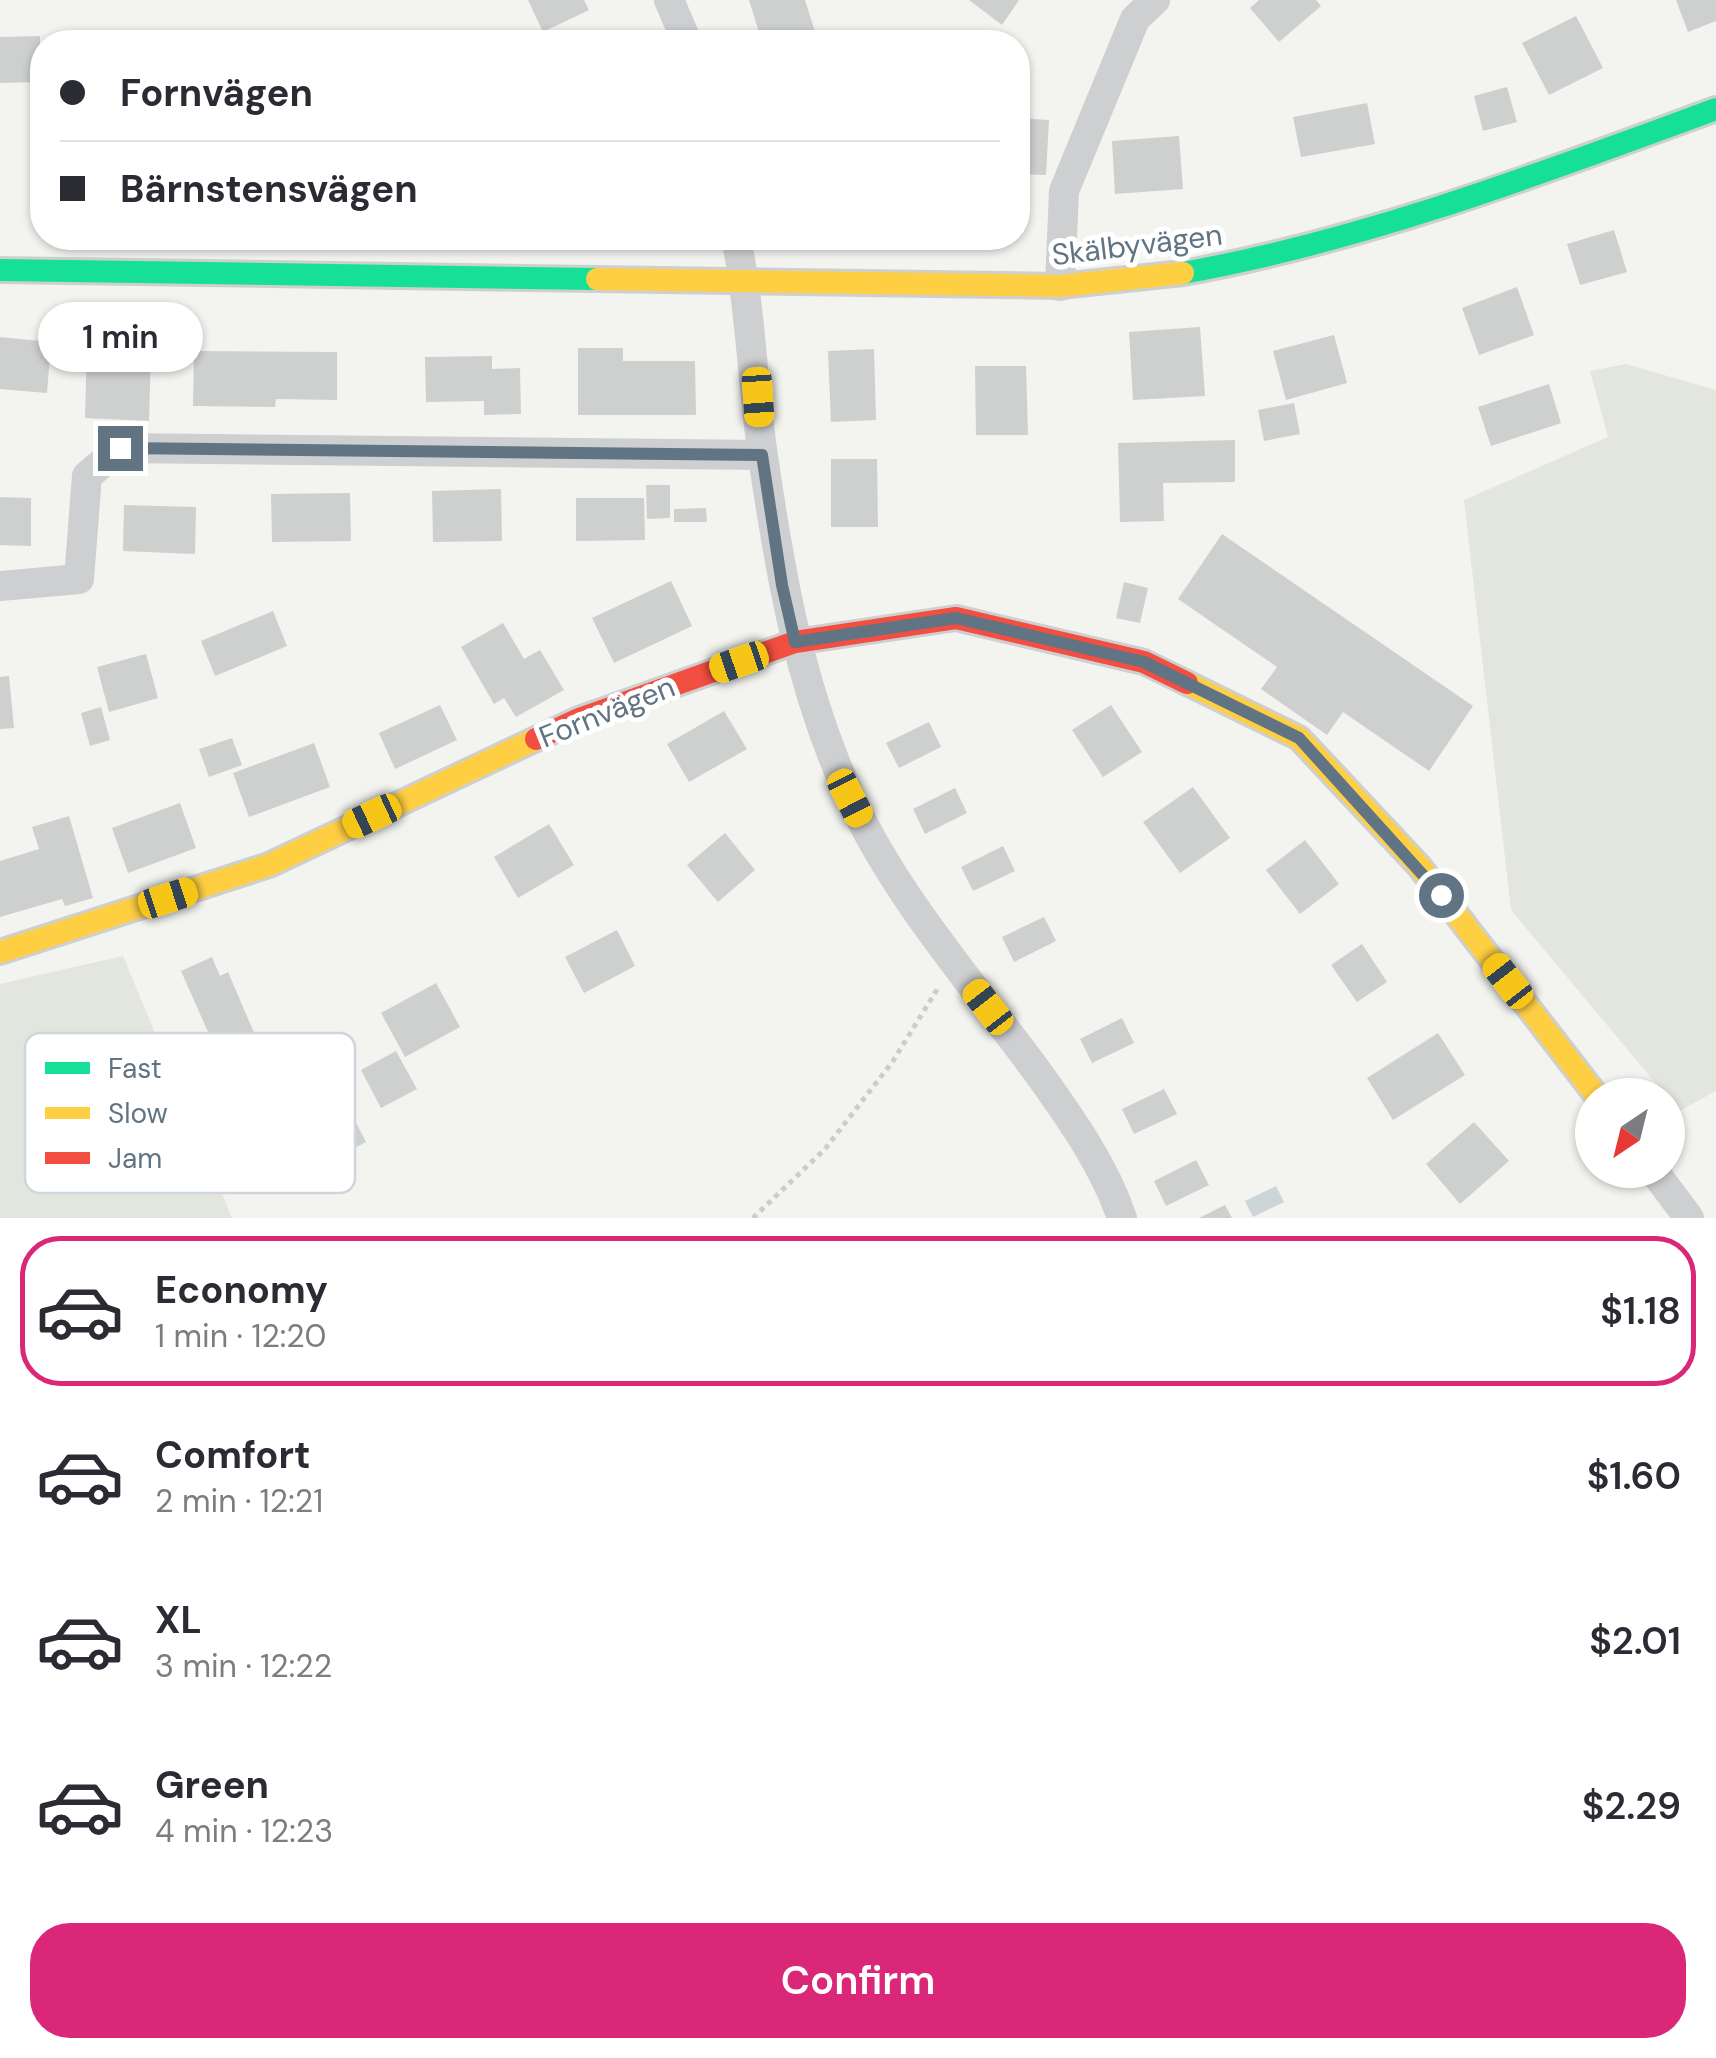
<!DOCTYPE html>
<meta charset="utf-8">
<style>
body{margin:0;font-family:"DM Sans",sans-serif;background:#f7f7f7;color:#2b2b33;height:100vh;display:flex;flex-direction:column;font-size:38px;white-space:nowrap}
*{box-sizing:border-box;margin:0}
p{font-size:32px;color:#7c7c81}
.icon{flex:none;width:55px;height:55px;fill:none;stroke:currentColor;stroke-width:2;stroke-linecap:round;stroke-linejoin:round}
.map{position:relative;height:1218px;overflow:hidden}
.sheet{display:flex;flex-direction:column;background:#fff;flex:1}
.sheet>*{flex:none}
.guide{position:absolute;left:30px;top:30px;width:1000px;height:220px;border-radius:40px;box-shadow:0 2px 8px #0004;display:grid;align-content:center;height:220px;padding:0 30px;background:#fff}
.needle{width:65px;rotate:215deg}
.fabs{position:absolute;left:1575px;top:1078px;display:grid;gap:20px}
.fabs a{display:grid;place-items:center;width:110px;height:110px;border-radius:50%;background:#fff;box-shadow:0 2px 8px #0004;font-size:50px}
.end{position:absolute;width:45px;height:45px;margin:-22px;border:12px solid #607483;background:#fff;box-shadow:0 0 0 5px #fff}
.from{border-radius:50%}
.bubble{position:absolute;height:70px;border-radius:35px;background:#fff;box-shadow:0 2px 8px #0004;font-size:32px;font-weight:600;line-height:70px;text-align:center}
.car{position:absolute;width:30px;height:60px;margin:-30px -15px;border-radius:12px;box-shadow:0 0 8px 2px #0007;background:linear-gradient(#f5c518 24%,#345 0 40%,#f5c518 0 76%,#345 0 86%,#f5c518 0)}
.guide b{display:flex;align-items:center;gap:35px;height:95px;font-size:38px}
.guide b+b{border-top:2px solid #e1e1e2}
.guide i{width:25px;height:25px;background:#2b2b33}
ul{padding:18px 0 0;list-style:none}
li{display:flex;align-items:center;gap:30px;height:150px;margin:0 20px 15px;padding:0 10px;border:5px solid transparent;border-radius:40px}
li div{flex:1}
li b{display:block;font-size:38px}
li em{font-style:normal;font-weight:600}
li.on{border-color:#db2777}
li>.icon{width:90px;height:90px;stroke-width:1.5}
.action{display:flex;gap:20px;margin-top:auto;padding:20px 30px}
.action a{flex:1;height:115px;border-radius:40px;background:#db2777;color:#fff;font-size:40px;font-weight:600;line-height:115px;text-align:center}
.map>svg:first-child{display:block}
</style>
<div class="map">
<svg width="1716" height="1218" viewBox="0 0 1716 1218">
<rect width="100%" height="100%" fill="#f3f3f0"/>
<path fill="#e2e6de" d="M1626,364L1716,390V1091L1679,1111L1511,910L1464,500L1608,437L1590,371Z
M123,956L232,1218H0V984Z"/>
<path fill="#ccd5d8" d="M1276,1186L1284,1202L1253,1217L1245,1201Z"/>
<path fill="#cecfcf" d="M528,0H584L589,10L543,32Z
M749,0H805L817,38L762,42Z
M969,0H1019L1002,25Z
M1259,0H1316L1321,6L1279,42L1250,8Z
M1676,0H1716V21L1688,32Z
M1576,16L1603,68L1549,95L1522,43Z
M40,36V82L0,83V37Z
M1507,87L1517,122L1483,131L1474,96Z
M1367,103L1375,144L1301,157L1293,117Z
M1018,118L1049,120L1046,175L1018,174Z
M1179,136L1183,189L1115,194L1112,141Z
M1614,230L1627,272L1580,285L1567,244Z
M1517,287L1534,335L1479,355L1462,308Z
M1200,327L1205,396L1133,400L1129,332Z
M1334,335L1347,383L1286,400L1273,351Z
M0,337L51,342L47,393L0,389Z
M87,347L151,349L149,421L85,418Z
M578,348H623V361H695L696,415H578Z
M874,349L876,420L831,422L828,351Z
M194,351L337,352V400L276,399L275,407L193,406Z
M492,356V369L520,368L521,414L484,415V401L426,402L425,357Z
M975,366H1026L1028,435H976Z
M1549,384L1561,423L1491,446L1478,407Z
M1294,403L1300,434L1264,441L1258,410Z
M1235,440V482L1163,483L1164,521L1120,522L1118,443Z
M831,459H877L878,527H831Z
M646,485H670V518L647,519Z
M501,489L502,541L433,542L432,491Z
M350,493L351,541L272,542L271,494Z
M0,497L31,498V546L0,545Z
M576,498H644L645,540L576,541Z
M124,505L196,507L195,554L123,551Z
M706,508L707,522H674V509Z
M1222,534L1473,706L1429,771L1343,712L1327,735L1261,689L1277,667L1178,599Z
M671,581L692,626L614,663L592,618Z
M1124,582L1148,588L1140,623L1116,618Z
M273,611L287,646L215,676L201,641Z
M503,623L524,659L540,650L564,690L516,717L504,698L494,704L461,647Z
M146,654L158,698L109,712L97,667Z
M9,676L14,728L0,729V677Z
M440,705L457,740L395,769L379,733Z
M1111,705L1142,752L1103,777L1072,730Z
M101,707L110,740L90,746L81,713Z
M724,711L747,749L689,782L667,744Z
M929,722L941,747L899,768L886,743Z
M232,738L242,765L209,777L199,749Z
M314,743L330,787L249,817L233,773Z
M1193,787L1230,838L1180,873L1143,822Z
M955,788L967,813L925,834L913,809Z
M180,803L196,848L128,873L112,828Z
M69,816L93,898L65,906L62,899L0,917V861L39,849L32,827Z
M549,824L574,865L518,898L494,857Z
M725,833L755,870L718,902L687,865Z
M1305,840L1339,884L1300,914L1266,870Z
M1003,846L1015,871L973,891L961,867Z
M1044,917L1056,941L1014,962L1002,937Z
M617,930L635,966L584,993L565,957Z
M1362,944L1387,982L1357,1002L1331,965Z
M212,957L220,976L228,972L258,1042L220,1059L181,971Z
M436,983L460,1027L405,1057L381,1013Z
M1122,1018L1134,1043L1092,1063L1080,1039Z
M1438,1033L1465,1075L1393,1120L1367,1078Z
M396,1051L417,1089L381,1108L361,1070Z
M329,1070L366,1142L297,1178L260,1106Z
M1164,1089L1177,1114L1134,1134L1122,1109Z
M1474,1122L1509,1161L1460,1204L1426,1164Z
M1196,1160L1209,1185L1166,1206L1154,1181Z
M1225,1205L1232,1218H1199Z"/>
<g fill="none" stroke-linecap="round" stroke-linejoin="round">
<defs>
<path id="fast" d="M0,270L597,279
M1183,273C1366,240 1542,173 1716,109"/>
<path id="slow" d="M597,279L1060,286L1183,273
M1187,683L1299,738L1419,866L1596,1095
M0,952L269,865L536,739"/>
<path id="jam" d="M536,739L579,719L795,642L956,618L1144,662L1187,683"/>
</defs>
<use href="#fast" stroke="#ced0d0" stroke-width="28"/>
<use href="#slow" stroke="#ced0d0" stroke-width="28"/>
<use href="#jam" stroke="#ced0d0" stroke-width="28"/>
<path stroke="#ccc" stroke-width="5" stroke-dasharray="5 5" stroke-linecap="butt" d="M753,1218L825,1149L893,1061L938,988"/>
<path stroke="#cecfd0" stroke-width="30" d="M669,0L687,42
M736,238C751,310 752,383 763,456C780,574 800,689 851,799C898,900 974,985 1039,1074C1071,1119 1104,1165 1122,1218
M1060,286L1064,191L1135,19L1155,0
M0,586L79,579L87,476L120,448L763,455
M1653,1170L1689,1218"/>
<use href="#fast" stroke="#16e098" stroke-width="22"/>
<use href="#slow" stroke="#ffcf43" stroke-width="22"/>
<use href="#jam" stroke="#f24e42" stroke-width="22"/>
</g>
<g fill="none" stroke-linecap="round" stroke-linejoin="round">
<path stroke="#607483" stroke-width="12" d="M120,448L762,455L782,585L795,642L956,618L1144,662L1299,738L1441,895"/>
</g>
<g text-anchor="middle" stroke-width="10" stroke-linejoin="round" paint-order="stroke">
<g font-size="30" fill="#607483" stroke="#fff">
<text transform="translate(1137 245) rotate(-7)" y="10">Skälbyvägen</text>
<text transform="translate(607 712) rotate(-22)" y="10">Fornvägen</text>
</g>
</g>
<rect x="25" y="1033" width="330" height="160" rx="15" fill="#fff" stroke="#cfd5da" stroke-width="2.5"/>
<rect x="45" y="1062" width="45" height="12" fill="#16e098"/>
<rect x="45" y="1107" width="45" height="12" fill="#ffcf43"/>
<rect x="45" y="1152" width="45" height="12" fill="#f24e42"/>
<g font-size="28" fill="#607483">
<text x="108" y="1078">Fast</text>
<text x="108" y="1123">Slow</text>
<text x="108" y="1168">Jam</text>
</g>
</svg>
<div class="fabs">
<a><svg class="needle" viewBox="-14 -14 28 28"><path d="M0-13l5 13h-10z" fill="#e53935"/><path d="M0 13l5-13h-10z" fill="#7c7c81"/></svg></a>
</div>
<i class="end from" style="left:1441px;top:895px"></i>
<i class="end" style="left:120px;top:448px"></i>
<div class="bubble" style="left:38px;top:302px;width:165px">1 min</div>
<i class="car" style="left:758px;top:397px;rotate:176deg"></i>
<i class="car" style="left:739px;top:662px;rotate:251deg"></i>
<i class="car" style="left:850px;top:798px;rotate:153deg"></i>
<i class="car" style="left:372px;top:816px;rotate:245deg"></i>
<i class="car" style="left:168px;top:898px;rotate:72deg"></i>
<i class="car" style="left:1508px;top:981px;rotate:322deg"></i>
<i class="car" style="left:988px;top:1007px;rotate:322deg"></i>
<div class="guide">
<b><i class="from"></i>Fornvägen</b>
<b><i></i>Bärnstensvägen</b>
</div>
</div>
<section class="sheet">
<ul>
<li class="on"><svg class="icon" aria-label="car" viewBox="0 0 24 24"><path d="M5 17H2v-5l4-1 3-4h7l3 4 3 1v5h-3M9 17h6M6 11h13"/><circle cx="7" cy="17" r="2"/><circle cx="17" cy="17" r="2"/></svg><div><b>Economy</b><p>1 min · 12:20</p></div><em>$1.18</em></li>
<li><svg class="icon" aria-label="car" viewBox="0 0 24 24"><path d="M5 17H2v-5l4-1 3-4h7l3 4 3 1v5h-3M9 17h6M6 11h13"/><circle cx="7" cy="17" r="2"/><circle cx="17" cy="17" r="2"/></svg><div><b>Comfort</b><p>2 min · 12:21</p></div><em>$1.60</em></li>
<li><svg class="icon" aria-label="car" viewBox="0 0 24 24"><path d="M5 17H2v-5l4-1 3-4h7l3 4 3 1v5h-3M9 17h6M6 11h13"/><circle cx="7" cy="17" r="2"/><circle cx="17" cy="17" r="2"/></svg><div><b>XL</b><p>3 min · 12:22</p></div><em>$2.01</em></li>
<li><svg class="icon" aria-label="car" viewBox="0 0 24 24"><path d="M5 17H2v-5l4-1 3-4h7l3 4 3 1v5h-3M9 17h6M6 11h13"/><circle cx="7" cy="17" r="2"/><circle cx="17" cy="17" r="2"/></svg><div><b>Green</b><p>4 min · 12:23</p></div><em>$2.29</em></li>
</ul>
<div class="action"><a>Confirm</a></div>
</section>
